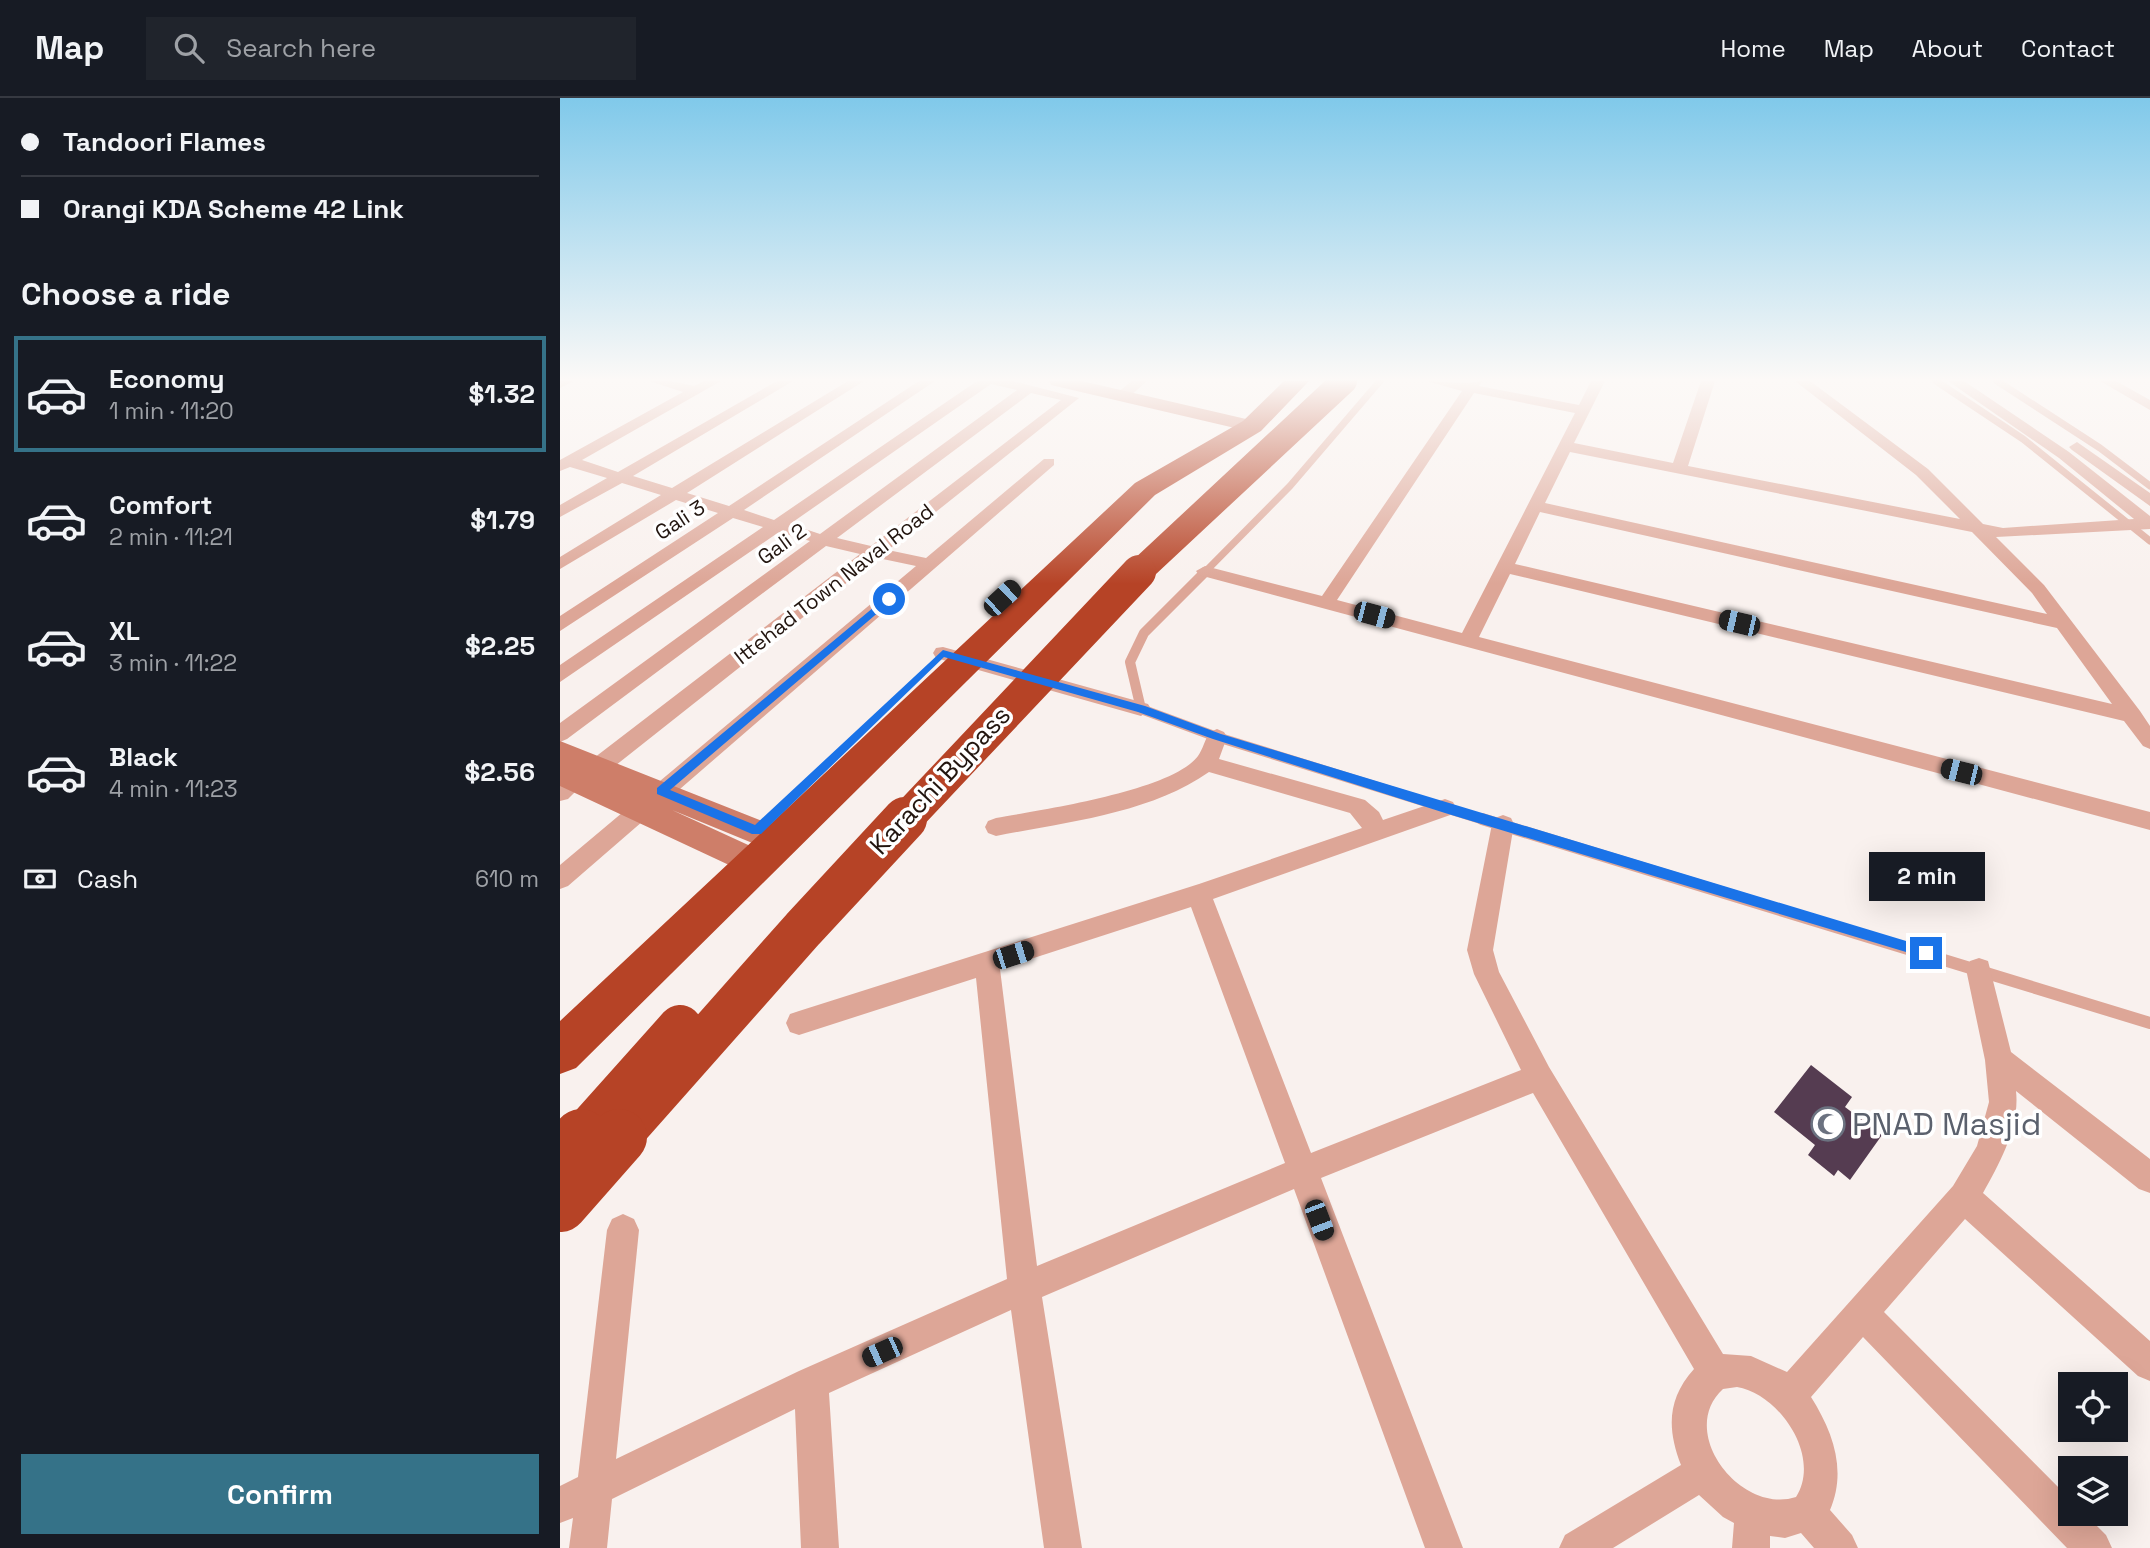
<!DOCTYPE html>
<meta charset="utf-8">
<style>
body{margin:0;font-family:"Space Grotesk",sans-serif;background:#20242c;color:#f1f3f6;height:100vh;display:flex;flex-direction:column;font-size:26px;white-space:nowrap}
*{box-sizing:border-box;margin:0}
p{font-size:23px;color:#9ea1a6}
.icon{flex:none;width:38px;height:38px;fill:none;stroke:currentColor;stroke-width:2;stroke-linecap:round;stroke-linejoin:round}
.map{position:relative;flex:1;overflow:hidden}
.side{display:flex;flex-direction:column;background:#171b24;width:560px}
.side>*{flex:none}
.hud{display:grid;align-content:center;height:154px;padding:0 21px;background:#171b24}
.tools{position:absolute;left:1498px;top:1274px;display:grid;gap:14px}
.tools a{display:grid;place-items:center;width:70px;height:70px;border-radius:0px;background:#171b24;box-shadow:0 7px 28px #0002;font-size:35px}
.end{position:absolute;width:32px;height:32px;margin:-16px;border:9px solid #1a73e8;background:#fff;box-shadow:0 0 0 4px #fff}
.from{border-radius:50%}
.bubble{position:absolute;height:49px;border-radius:0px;background:#171b24;box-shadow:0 7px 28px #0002;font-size:23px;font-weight:700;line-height:49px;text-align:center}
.car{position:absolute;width:21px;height:42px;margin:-21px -10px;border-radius:9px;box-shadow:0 0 5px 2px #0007;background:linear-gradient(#222 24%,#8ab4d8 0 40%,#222 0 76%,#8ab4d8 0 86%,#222 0)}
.hud b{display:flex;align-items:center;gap:24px;height:66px;font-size:26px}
.hud b+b{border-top:2px solid #363941}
.hud i{width:18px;height:18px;background:#f1f3f6}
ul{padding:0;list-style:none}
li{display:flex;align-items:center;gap:21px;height:116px;margin:0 14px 10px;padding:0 7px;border:4px solid transparent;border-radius:0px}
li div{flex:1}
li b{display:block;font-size:26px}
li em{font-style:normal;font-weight:700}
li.active{border-color:#357288}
li>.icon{width:63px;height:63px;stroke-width:1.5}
h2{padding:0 21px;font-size:32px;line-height:84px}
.pay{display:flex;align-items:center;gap:18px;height:77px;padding:0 21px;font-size:26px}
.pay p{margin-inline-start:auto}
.action{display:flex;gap:14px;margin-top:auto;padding:14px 21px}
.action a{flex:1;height:80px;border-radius:0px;background:#357288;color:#fff;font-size:28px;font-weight:700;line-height:80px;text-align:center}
header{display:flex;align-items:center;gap:42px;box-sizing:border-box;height:98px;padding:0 35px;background:#171b24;border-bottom:2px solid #363941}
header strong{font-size:33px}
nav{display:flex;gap:38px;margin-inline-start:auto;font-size:24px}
.search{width:490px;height:63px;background:#20242c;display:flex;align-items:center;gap:18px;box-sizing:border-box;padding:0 24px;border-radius:0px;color:#9ea1a6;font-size:26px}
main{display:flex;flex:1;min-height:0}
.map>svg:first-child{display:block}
</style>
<header>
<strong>Map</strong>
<div class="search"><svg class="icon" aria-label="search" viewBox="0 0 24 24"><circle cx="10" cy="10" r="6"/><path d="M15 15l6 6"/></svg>Search here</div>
<nav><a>Home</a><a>Map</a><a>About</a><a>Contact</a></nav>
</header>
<main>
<section class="side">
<div class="hud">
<b><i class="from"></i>Tandoori Flames</b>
<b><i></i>Orangi KDA Scheme 42 Link</b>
</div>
<h2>Choose a ride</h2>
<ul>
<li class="active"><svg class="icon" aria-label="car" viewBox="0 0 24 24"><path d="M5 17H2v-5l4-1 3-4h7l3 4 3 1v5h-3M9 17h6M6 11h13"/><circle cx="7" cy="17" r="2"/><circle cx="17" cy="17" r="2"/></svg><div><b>Economy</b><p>1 min · 11:20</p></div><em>$1.32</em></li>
<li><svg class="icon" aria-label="car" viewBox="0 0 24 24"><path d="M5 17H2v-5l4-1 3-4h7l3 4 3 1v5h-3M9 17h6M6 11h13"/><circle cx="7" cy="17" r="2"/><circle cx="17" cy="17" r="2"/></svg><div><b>Comfort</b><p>2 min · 11:21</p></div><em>$1.79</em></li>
<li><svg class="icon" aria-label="car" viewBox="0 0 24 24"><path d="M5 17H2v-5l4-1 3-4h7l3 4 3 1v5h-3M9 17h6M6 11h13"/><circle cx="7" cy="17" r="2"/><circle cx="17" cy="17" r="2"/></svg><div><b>XL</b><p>3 min · 11:22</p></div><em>$2.25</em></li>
<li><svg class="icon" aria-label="car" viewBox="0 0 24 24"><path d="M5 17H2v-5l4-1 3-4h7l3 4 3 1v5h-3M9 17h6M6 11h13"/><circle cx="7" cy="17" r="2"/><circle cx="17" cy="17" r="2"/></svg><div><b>Black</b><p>4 min · 11:23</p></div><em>$2.56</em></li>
</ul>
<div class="pay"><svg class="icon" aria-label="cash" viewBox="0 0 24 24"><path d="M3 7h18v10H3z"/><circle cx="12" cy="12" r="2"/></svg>Cash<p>610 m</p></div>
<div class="action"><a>Confirm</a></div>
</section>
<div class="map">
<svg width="1590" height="1450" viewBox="0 0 1590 1450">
<rect width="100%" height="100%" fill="#f9f1ee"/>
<path fill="#553c51" d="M1251,967L1292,999L1285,1009L1322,1037L1290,1082L1278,1072L1274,1078L1248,1057L1255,1047L1214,1014Z"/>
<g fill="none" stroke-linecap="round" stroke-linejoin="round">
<path stroke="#dda697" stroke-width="7" d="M1376,283L1463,341L1590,443
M1437,283L1540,350L1590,388
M643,476L730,388L820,283"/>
<path stroke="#dda697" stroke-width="10" d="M645,474L584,535L570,564L581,611L657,639L927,723"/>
<path stroke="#dda697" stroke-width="12" d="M922,721L1590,925"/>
<path fill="#dda697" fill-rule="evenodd" d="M0,283H14L0,290Z
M89,283H111L134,288L144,283H161L22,362L58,374L217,283H233L73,378L112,390L288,283H304L127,395L169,408L359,283H375L184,412L214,422L417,283H453L519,300L328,452L366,460L484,361H494V367L8,788L0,791V767L356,468L318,460L46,675H30L27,669L30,663L300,456L266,448L7,641L0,644V625L250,443L219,434L0,584V567L203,429L173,420L0,533V518L158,415L116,402L0,471V459L101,397L62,385L0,419V407L47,380L10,369L0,373V362L123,294ZM431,286L457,292L260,436L230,426ZM471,295L501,302L311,448L277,440Z
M572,283H587L568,300H558V294Z
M866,283L907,285L922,283L919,288L1019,307L1031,283H1045L1014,345L1113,365L1141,283H1155L1128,368L1400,421L1356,377L1235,283H1250L1368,371L1423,426L1443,430L1574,421L1499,360L1388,283H1404L1509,354L1590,418V431L1436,439L1484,487L1580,613L1590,628V651L1583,648L1564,623L950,476L919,539L1590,714V732L639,477L636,473L645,468L762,498L902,293ZM914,295L1015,315L902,535L777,502ZM1010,354L1412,434L1472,495L1487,516L985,405ZM980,414L1497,530L1552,606L955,466Z
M1540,283H1556L1590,302V312Z
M1517,344L1590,395V408L1512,352L1509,349Z
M383,549L588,606L591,611L581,618L376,560L373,555L376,550Z
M657,631L664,634L667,639L659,661L805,702L819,714L823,722L885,701L893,704L896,710L893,716L653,801L751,1055L961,972L914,876L907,852L932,726L935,720L943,717L951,720L954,726L933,852L939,874L989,969L1163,1256L1191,1258L1227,1274L1393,1088L1417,1048L1429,1004L1425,962L1406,871L1410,863L1419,860L1428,863L1451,954L1590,1061V1095L1579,1091L1456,993C1460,1028 1440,1065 1423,1095L1590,1243V1283L1578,1278L1405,1121L1324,1214L1510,1401V1416H1525L1546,1437L1552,1450H1507L1303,1239L1251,1299C1273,1334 1287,1372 1270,1412L1292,1437L1298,1450H1254L1241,1435L1225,1440L1210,1438V1450H1172L1174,1425L1163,1419L1139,1397L1053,1450H999L1005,1437L1121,1367C1107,1331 1107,1301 1134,1271L973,995L761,1080L903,1450H865L734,1091L482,1199L522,1450H484L451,1212L269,1295L279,1450H241L235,1311L52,1401L47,1450H9L13,1420L0,1425V1388L18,1379L47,1132L52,1121L63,1116L74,1121L79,1132L56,1361L239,1273L447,1181L416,880L239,937L230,934L226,925L230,916L239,913L639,786L802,730L790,715L649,674C589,716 506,724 436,738L428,735L425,729L428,723L436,720C480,712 612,693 638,658C643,651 645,641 650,634ZM631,809L725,1065L477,1168L440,871ZM1177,1289C1219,1296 1262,1358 1236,1399C1181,1417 1116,1334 1163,1291Z
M17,673L25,675L28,681L8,701L0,703V683Z"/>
<path fill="#ce7e69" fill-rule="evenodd" d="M489,283H522L699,324L702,328L692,334L491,287Z
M0,643L230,734L235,743L230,752L219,756L112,712L208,756L212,765L208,774L196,778L184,774L0,688Z"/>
<path fill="#b64326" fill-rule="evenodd" d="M724,283H749L701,333L595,397L16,970L0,976V923L575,385L683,323Z"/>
<path stroke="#b64326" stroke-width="26" d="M577,476L784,283"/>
<path stroke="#b64326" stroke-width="34" d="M344,723L579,474"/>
<path stroke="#b64326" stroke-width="44" d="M20,1041L120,929
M57,1041L243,831L345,721"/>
<path stroke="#b64326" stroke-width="56" d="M0,1063L21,1039
M0,1106L59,1039"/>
</g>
<linearGradient id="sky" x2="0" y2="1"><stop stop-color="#80c9ea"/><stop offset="0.58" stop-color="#fcf9f7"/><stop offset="1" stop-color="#fcf9f7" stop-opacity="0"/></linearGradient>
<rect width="1590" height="486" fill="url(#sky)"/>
<path fill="#1a73e8" d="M326,499L334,501L110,692L195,727L383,552L585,608L661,636L1366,849L1372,855L1366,860L885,715L653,641L578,614L384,559L201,736H192L97,696V690Z"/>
<defs>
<symbol id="mosque-ring" viewBox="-11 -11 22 22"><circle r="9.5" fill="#fff" stroke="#6b7280" stroke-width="1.5"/><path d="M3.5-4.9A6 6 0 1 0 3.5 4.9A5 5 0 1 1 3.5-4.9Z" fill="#6b7280"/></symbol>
</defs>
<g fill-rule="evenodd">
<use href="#mosque-ring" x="1249" y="1007" width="38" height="38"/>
</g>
<g text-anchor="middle" stroke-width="7" stroke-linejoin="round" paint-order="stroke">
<g font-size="21" fill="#22150f" stroke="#fff">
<text transform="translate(120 422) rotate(-33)" y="7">Gali 3</text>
<text transform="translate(222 446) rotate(-36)" y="7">Gali 2</text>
<text transform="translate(274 486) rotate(-38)" y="7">Ittehad Town Naval Road</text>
</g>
<g font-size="26" fill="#22150f" stroke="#fff">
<text transform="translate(380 682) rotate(-47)" y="9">Karachi Bypass</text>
</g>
<g font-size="32" fill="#5b616d" stroke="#fff" text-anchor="start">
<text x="1292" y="1037">PNAD Masjid</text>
</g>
</g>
</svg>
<div class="tools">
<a><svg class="icon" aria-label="locate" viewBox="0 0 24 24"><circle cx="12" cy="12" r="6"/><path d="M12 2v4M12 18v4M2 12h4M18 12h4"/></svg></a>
<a><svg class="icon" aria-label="layers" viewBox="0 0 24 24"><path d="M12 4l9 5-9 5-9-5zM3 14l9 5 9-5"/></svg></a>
</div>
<i class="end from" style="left:329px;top:501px"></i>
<i class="end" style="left:1366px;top:855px"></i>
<div class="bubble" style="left:1309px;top:754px;width:116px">2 min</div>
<i class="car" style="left:442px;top:500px;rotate:47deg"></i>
<i class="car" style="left:814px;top:517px;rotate:105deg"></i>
<i class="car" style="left:1179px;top:525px;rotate:283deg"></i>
<i class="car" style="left:1401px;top:674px;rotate:284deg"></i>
<i class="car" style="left:453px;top:857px;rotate:72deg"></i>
<i class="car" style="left:759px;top:1122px;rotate:159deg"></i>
<i class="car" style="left:322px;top:1254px;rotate:246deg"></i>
</div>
</main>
